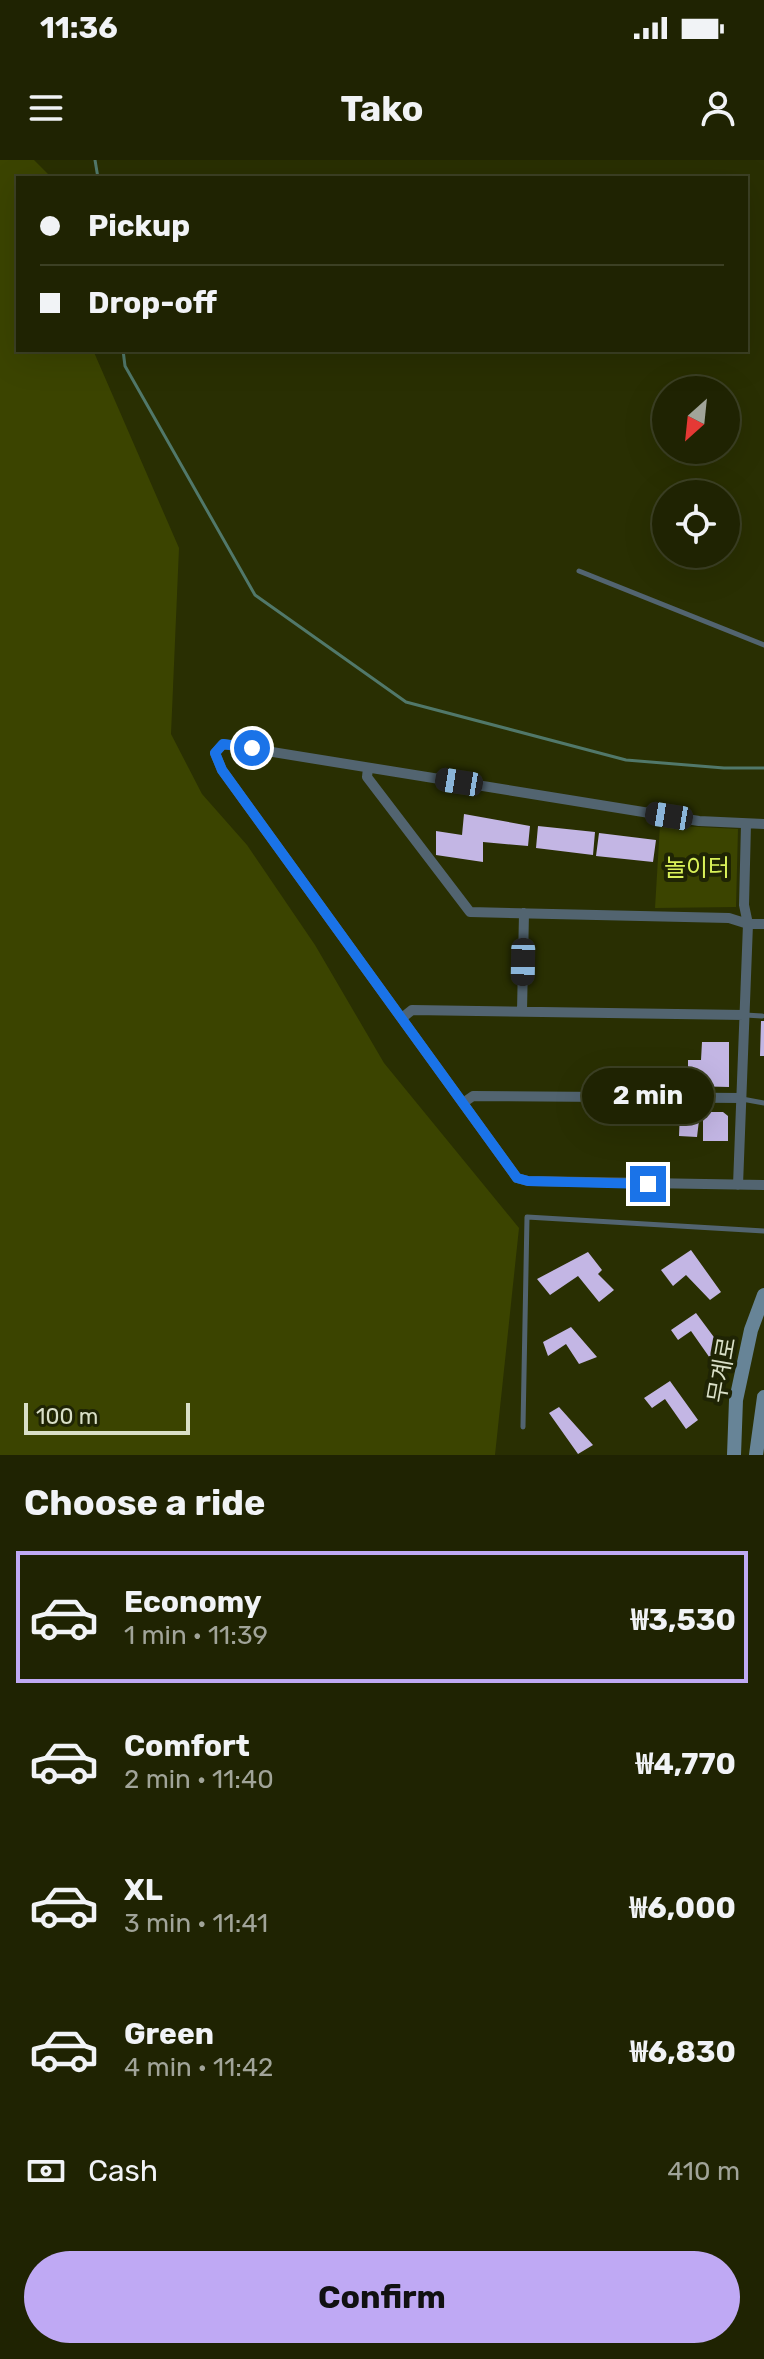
<!DOCTYPE html>
<meta charset="utf-8">
<style>
body{margin:0;font-family:Rubik,"Noto Sans KR",sans-serif;background:#272b0c;color:#f1f3f6;height:100vh;display:flex;flex-direction:column;font-size:30px;white-space:nowrap}
*{box-sizing:border-box;margin:0}
p{font-size:26px;color:#a1a499}
.icon{flex:none;width:44px;height:44px;fill:none;stroke:currentColor;stroke-width:2;stroke-linecap:round;stroke-linejoin:round}
.map{position:relative;height:1295px;overflow:hidden}
.drawer{display:flex;flex-direction:column;background:#1f2302;flex:1}
.drawer>*{flex:none}
.top-card{position:absolute;left:16px;top:16px;width:732px;height:176px;border-radius:0px;box-shadow:0 8px 32px #0002,0 0 0 2px #3c4024;display:grid;align-content:center;height:176px;padding:0 24px;background:#1f2302}
.needle{width:52px;rotate:207deg}
.fabs{position:absolute;left:652px;top:216px;display:grid;gap:16px}
.fabs a{display:grid;place-items:center;width:88px;height:88px;border-radius:50%;background:#1f2302;box-shadow:0 8px 32px #0002,0 0 0 2px #3c4024;font-size:40px}
.scale{position:absolute;left:24px;bottom:20px;width:166px;box-sizing:border-box;padding-left:8px;border:4px solid #d9dfc7;border-top:0;font-size:22px;line-height:28px;white-space:nowrap;color:#d9dfc7;-webkit-text-stroke:6px #1f2404;paint-order:stroke}
.end{position:absolute;width:36px;height:36px;margin:-18px;border:10px solid #1a73e8;background:#fff;box-shadow:0 0 0 4px #fff}
.from{border-radius:50%}
.bubble{position:absolute;height:56px;border-radius:28px;background:#1f2302;box-shadow:0 8px 32px #0002,0 0 0 2px #3c4024;font-size:26px;font-weight:700;line-height:56px;text-align:center}
.car{position:absolute;width:24px;height:48px;margin:-24px -12px;border-radius:10px;box-shadow:0 0 6px 2px #0007;background:linear-gradient(#222 24%,#8ab4d8 0 40%,#222 0 76%,#8ab4d8 0 86%,#222 0)}
.top-card b{display:flex;align-items:center;gap:28px;height:76px;font-size:30px}
.top-card b+b{border-top:2px solid #3c4024}
.top-card i{width:20px;height:20px;background:#f1f3f6}
ul{padding:0;list-style:none}
li{display:flex;align-items:center;gap:24px;height:132px;margin:0 16px 12px;padding:0 8px;border:4px solid transparent;border-radius:0px}
li div{flex:1}
li b{display:block;font-size:30px}
li em{font-style:normal;font-weight:700}
li.selected{border-color:#bfa9f4}
li>.icon{width:72px;height:72px;stroke-width:1.5}
h2{padding:0 24px;font-size:36px;line-height:96px}
.pay{display:flex;align-items:center;gap:20px;height:88px;padding:0 24px;font-size:30px}
.pay p{margin-inline-start:auto}
.action{display:flex;gap:16px;margin-top:auto;padding:16px 24px}
.action a{flex:1;height:92px;border-radius:48px;background:#bfa9f4;color:#111;font-size:32px;font-weight:700;line-height:92px;text-align:center}
.status{display:flex;justify-content:space-between;align-items:center;height:56px;padding:0 40px;background:#1f2302;direction:ltr}
.status svg{height:22px;fill:currentColor}
header{display:flex;justify-content:space-between;align-items:center;height:104px;padding:0 24px;background:#1f2302;font-size:36px;font-weight:700}
.map>svg:first-child{display:block}
</style>
<div class="status"><b>11:36</b><svg viewBox="0 0 49 12"><path d="M0 12V9h3v3zM5 12V6h3v6zM10 12V3h3v9zM15 12V0h3v12zM26 1h20v11H26zM47 4h2v5h-2z"/></svg></div>
<header><svg class="icon" aria-label="menu" viewBox="0 0 24 24"><path d="M4 6h16M4 12h16M4 18h16"/></svg>Tako<svg class="icon" aria-label="person" viewBox="0 0 24 24"><circle cx="12" cy="8" r="4"/><path d="M4 21q1-7 8-7t8 7"/></svg></header>
<div class="map">
<svg width="764" height="1295" viewBox="0 0 764 1295">
<rect width="100%" height="100%" fill="#292f02"/>
<path fill="#3b4400" d="M0,0H34L52,18H18V190H93L179,388L171,574L202,634L247,685L315,785L384,903L519,1068L495,1295H0Z
M660,665L738,669L736,747L655,748Z"/>
<g fill="none" stroke-linecap="round" stroke-linejoin="round">
<path stroke="#51786a" stroke-width="3" d="M95,0L98,18
M123,190L125,206L255,435L406,542L626,600L724,608H764"/>
</g>
<path fill="#c3b6e4" d="M464,654L530,666L528,686L483,682V702L436,695V671L462,675Z
M538,666L595,672L593,695L536,688Z
M599,673L656,680L653,702L596,696Z
M761,861H764V896H760Z
M702,882H729V927L688,926V900H701Z
M680,951L700,952L697,977L679,976Z
M703,952H723L728,956V981H703Z
M691,1090L721,1132L710,1140L686,1115L673,1126L661,1110Z
M588,1092L602,1110L598,1114L614,1130L599,1142L578,1116L550,1135L537,1119Z
M696,1153L725,1192L712,1201L691,1171L678,1180L671,1170Z
M571,1167L597,1197L579,1204L566,1184L548,1196L543,1182Z
M670,1221L698,1260L686,1269L665,1239L652,1248L644,1238Z
M559,1247L593,1285L578,1294L549,1253Z"/>
<g fill="none" stroke-linecap="round" stroke-linejoin="round">
<path stroke="#526470" stroke-width="5" d="M579,411L764,485
M745,855L762,856
M742,939L764,943
M523,1267L527,1057L764,1071"/>
<path stroke="#526470" stroke-width="10" d="M368,608L367,617L470,752L729,758L748,764H764
M764,664L699,661L223,584L215,593L222,610L517,1018L528,1021L764,1025
M522,851L524,753
M402,858L412,850L744,855
M463,943L473,936L741,938
M738,1025L748,764L744,745L746,664"/>
<path stroke="#678497" stroke-width="14" d="M734,1295L736,1240L751,1170L764,1135
M756,1295L764,1237"/>
</g>
<g fill="none" stroke-linecap="round" stroke-linejoin="round">
<path stroke="#1a73e8" stroke-width="10" d="M252,588L223,584L215,593L222,610L517,1018L528,1021L648,1024"/>
</g>
<g text-anchor="middle" stroke-width="8" stroke-linejoin="round" paint-order="stroke">
<g font-size="24" fill="#d9f159" stroke="#1f2404">
<text x="697" y="716">놀이터</text>
</g>
<g font-size="24" fill="#d9dfc7" stroke="#1f2404">
<text transform="translate(722 1210) rotate(-80)" y="8">무계로</text>
</g>
</g>
</svg>
<div class="fabs">
<a><svg class="needle" viewBox="-14 -14 28 28"><path d="M0-13l5 13h-10z" fill="#e53935"/><path d="M0 13l5-13h-10z" fill="#a1a499"/></svg></a>
<a><svg class="icon" aria-label="locate" viewBox="0 0 24 24"><circle cx="12" cy="12" r="6"/><path d="M12 2v4M12 18v4M2 12h4M18 12h4"/></svg></a>
</div>
<div class="scale">100 m</div>
<i class="end from" style="left:252px;top:588px"></i>
<i class="end" style="left:648px;top:1024px"></i>
<div class="bubble" style="left:582px;top:908px;width:132px">2 min</div>
<i class="car" style="left:459px;top:622px;rotate:279deg"></i>
<i class="car" style="left:669px;top:656px;rotate:279deg"></i>
<i class="car" style="left:523px;top:802px;rotate:181deg"></i>
<div class="top-card">
<b><i class="from"></i>Pickup</b>
<b><i></i>Drop-off</b>
</div>
</div>
<section class="drawer">
<h2>Choose a ride</h2>
<ul>
<li class="selected"><svg class="icon" aria-label="car" viewBox="0 0 24 24"><path d="M5 17H2v-5l4-1 3-4h7l3 4 3 1v5h-3M9 17h6M6 11h13"/><circle cx="7" cy="17" r="2"/><circle cx="17" cy="17" r="2"/></svg><div><b>Economy</b><p>1 min · 11:39</p></div><em>₩3,530</em></li>
<li><svg class="icon" aria-label="car" viewBox="0 0 24 24"><path d="M5 17H2v-5l4-1 3-4h7l3 4 3 1v5h-3M9 17h6M6 11h13"/><circle cx="7" cy="17" r="2"/><circle cx="17" cy="17" r="2"/></svg><div><b>Comfort</b><p>2 min · 11:40</p></div><em>₩4,770</em></li>
<li><svg class="icon" aria-label="car" viewBox="0 0 24 24"><path d="M5 17H2v-5l4-1 3-4h7l3 4 3 1v5h-3M9 17h6M6 11h13"/><circle cx="7" cy="17" r="2"/><circle cx="17" cy="17" r="2"/></svg><div><b>XL</b><p>3 min · 11:41</p></div><em>₩6,000</em></li>
<li><svg class="icon" aria-label="car" viewBox="0 0 24 24"><path d="M5 17H2v-5l4-1 3-4h7l3 4 3 1v5h-3M9 17h6M6 11h13"/><circle cx="7" cy="17" r="2"/><circle cx="17" cy="17" r="2"/></svg><div><b>Green</b><p>4 min · 11:42</p></div><em>₩6,830</em></li>
</ul>
<div class="pay"><svg class="icon" aria-label="cash" viewBox="0 0 24 24"><path d="M3 7h18v10H3z"/><circle cx="12" cy="12" r="2"/></svg>Cash<p>410 m</p></div>
<div class="action"><a>Confirm</a></div>
</section>
